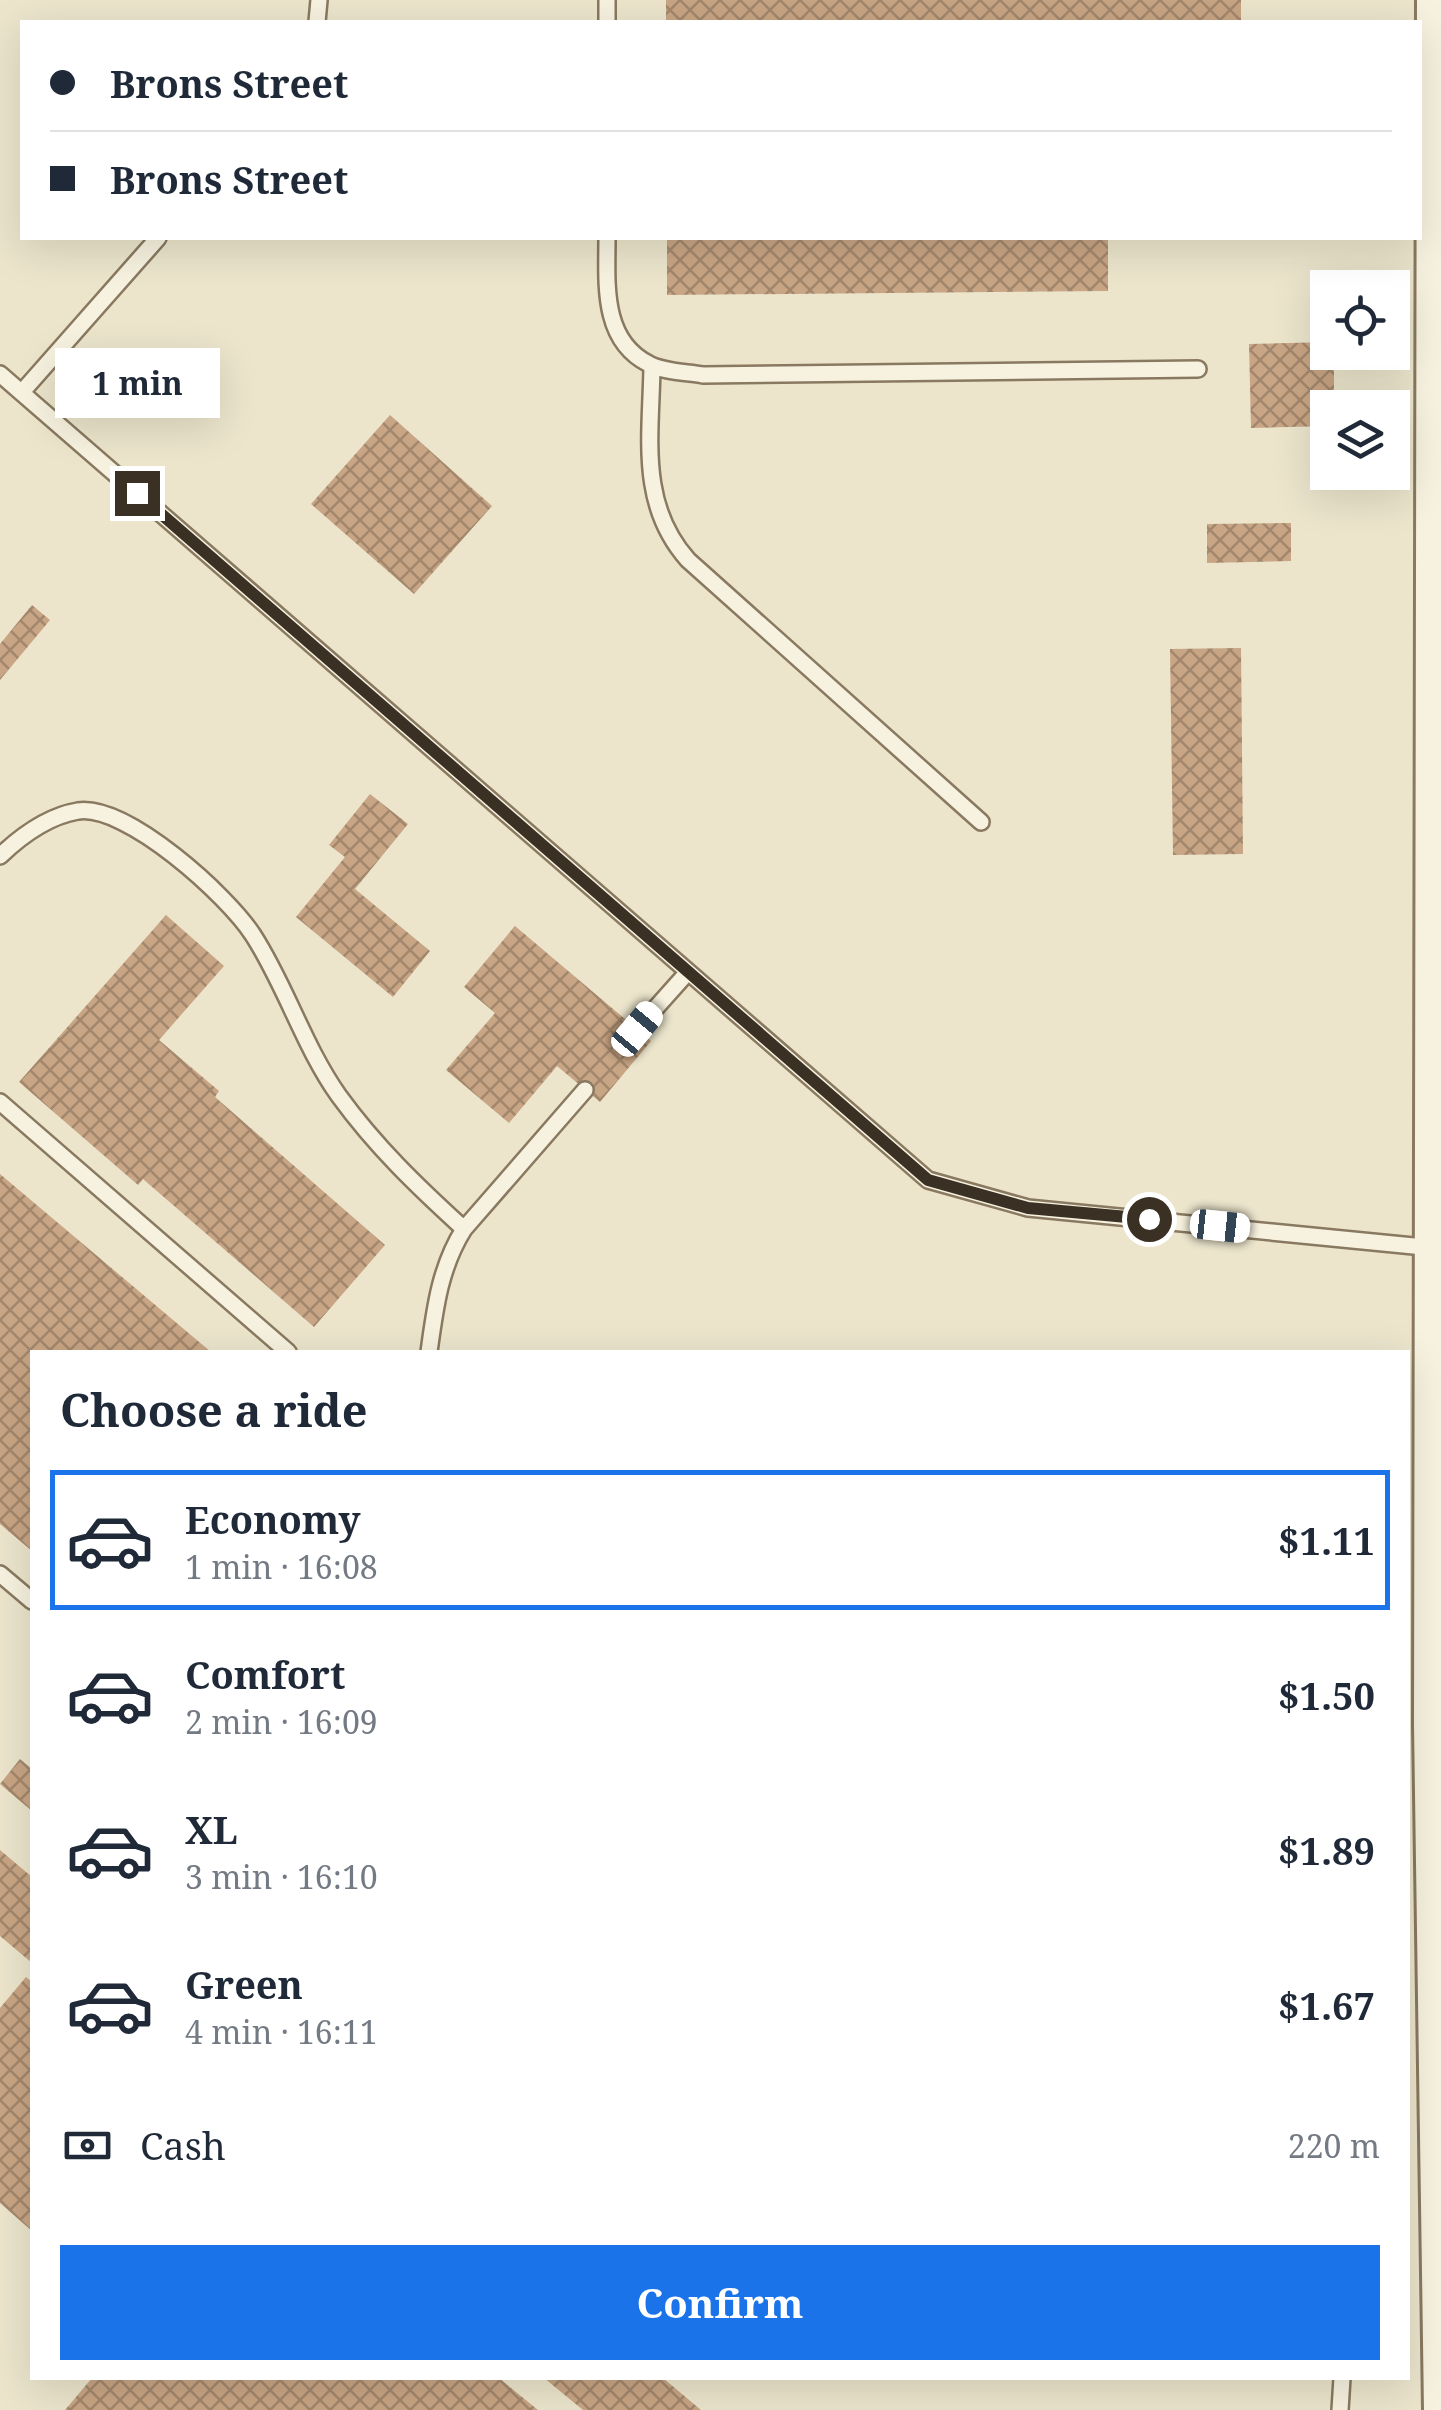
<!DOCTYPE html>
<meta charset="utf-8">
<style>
body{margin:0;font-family:"Noto Serif",serif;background:#f2f2f3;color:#1f2937;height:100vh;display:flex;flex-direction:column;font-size:38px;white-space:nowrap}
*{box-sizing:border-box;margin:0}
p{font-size:32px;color:#747a83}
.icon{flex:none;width:55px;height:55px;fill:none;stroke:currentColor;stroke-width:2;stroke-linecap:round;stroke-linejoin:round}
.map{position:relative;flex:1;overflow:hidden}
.panel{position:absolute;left:30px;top:1350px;width:1380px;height:1030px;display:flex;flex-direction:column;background:#fff;border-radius:0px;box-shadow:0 10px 40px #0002}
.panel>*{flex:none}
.banner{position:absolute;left:20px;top:20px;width:1402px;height:220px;border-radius:0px;box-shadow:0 10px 40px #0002;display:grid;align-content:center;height:220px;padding:0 30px;background:#fff}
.fabs{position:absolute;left:1310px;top:270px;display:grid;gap:20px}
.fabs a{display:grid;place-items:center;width:100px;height:100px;border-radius:0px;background:#fff;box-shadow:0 10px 40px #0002;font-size:50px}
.end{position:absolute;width:45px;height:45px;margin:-22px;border:12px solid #3a3023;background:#fff;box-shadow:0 0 0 5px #fff}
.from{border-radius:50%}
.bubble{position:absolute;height:70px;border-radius:0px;background:#fff;box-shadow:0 10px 40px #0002;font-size:32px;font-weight:700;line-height:70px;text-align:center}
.car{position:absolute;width:30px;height:60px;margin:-30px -15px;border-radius:12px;box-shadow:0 0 8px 2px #0007;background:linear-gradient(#fff 24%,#345 0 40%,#fff 0 76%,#345 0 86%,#fff 0)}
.banner b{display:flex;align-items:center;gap:35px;height:95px;font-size:38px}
.banner b+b{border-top:2px solid #e0e1e3}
.banner i{width:25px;height:25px;background:#1f2937}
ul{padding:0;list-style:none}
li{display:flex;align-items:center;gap:30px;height:140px;margin:0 20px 15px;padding:0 10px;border:5px solid transparent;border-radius:0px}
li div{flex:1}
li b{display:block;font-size:38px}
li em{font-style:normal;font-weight:700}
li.current{border-color:#1a73e8}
li>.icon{width:90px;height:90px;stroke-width:1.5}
h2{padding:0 30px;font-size:45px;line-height:120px}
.pay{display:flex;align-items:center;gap:25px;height:110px;padding:0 30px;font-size:38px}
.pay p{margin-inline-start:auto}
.primary-button{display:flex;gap:20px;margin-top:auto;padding:20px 30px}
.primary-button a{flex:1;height:115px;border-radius:0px;background:#1a73e8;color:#fff;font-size:40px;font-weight:700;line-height:115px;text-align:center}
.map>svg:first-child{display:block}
</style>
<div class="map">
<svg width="1441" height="2410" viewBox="0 0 1441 2410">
<defs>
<pattern id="building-cross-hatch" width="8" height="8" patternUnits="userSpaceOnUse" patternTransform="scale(2.5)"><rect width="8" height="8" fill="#c8a584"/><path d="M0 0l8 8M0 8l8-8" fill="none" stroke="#a3876c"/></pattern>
</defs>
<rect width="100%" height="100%" fill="#ece5cc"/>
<path fill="url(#building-cross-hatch)" d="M666,0H1241V22H666Z
M667,238H1108V291L667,295Z
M1328,342V352H1334V408H1328V426L1251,428L1249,344Z
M390,415L492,506L414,594L311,504Z
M1291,523V561L1207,563V524Z
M32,605L50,620L0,680V644Z
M1241,648L1243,854L1173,855L1170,649Z
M370,794L408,824L355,889L430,951L393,997L296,917L345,857L329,845Z
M166,915L224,966L159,1040L219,1091L215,1097L385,1245L314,1327L143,1179L138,1185L19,1082Z
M515,926L651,1041L600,1102L557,1066L509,1123L446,1070L495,1013L464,987Z
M0,1174L211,1352H32V1551L0,1524Z
M20,1759L32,1769V1811L0,1784Z
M0,1850L32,1877V1963L0,1936Z
M26,1977L32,1982V2231L0,2203V2008Z
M92,2378H499L538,2410H65Z
M544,2378H663L701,2410H583Z"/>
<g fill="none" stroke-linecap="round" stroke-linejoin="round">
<defs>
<path id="lane" d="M317,22L319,0
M607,22V0
M607,238C607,283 601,340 649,364C664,372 686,372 703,375L1198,369
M652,366C651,436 638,504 688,560L981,822
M0,374L928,1180L1028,1208L1434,1248
M22,392L158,238
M0,856C22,835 48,816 78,811C127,804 228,896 253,935C286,986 304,1047 339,1096C376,1147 418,1187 464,1229
M637,1029L687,973
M0,1102L288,1352
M429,1352C435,1308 440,1267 464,1229L585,1090
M0,1574L32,1601
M1340,2410L1342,2378"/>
<path id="street" d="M1433,0L1430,1725L1440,2410"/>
</defs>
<use href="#lane" stroke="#897960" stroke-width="20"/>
<use href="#street" stroke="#897960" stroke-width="38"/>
<use href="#lane" stroke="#f7f2df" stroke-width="15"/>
<use href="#street" stroke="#f7f2df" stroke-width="32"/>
</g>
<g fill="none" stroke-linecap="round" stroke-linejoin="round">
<path stroke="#3a3023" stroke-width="12" d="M137,493L928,1180L1028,1208L1149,1219"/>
</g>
</svg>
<div class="fabs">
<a><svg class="icon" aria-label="locate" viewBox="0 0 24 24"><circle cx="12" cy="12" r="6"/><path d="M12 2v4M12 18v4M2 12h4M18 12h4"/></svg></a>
<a><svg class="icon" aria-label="layers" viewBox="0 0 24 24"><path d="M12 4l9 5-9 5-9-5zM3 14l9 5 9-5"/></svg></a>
</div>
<i class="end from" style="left:1149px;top:1219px"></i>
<i class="end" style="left:137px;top:493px"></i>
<div class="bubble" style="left:55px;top:348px;width:165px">1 min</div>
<i class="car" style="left:637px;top:1029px;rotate:40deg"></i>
<i class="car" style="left:1220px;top:1226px;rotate:96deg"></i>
<div class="banner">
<b><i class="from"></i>Brons Street</b>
<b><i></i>Brons Street</b>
</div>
<section class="panel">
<h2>Choose a ride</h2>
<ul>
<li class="current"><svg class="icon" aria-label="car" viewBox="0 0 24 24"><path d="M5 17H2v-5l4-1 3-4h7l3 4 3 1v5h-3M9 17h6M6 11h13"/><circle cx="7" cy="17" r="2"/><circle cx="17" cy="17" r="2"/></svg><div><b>Economy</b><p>1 min · 16:08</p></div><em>$1.11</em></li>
<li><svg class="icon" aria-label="car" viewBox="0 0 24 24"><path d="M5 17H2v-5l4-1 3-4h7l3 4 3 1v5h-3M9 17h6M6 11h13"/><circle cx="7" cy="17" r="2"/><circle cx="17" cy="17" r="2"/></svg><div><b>Comfort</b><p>2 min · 16:09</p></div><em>$1.50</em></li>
<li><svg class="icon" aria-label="car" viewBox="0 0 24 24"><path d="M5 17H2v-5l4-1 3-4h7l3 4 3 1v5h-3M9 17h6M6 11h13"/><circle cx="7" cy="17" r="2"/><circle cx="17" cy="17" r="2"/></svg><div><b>XL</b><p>3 min · 16:10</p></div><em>$1.89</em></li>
<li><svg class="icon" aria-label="car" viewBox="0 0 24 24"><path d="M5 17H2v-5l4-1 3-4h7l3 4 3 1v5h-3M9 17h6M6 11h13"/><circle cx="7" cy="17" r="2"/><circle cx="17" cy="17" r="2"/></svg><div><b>Green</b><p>4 min · 16:11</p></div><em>$1.67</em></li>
</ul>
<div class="pay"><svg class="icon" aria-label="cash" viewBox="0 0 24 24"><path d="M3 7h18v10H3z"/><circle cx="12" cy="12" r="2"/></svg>Cash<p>220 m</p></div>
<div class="primary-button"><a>Confirm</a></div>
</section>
</div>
